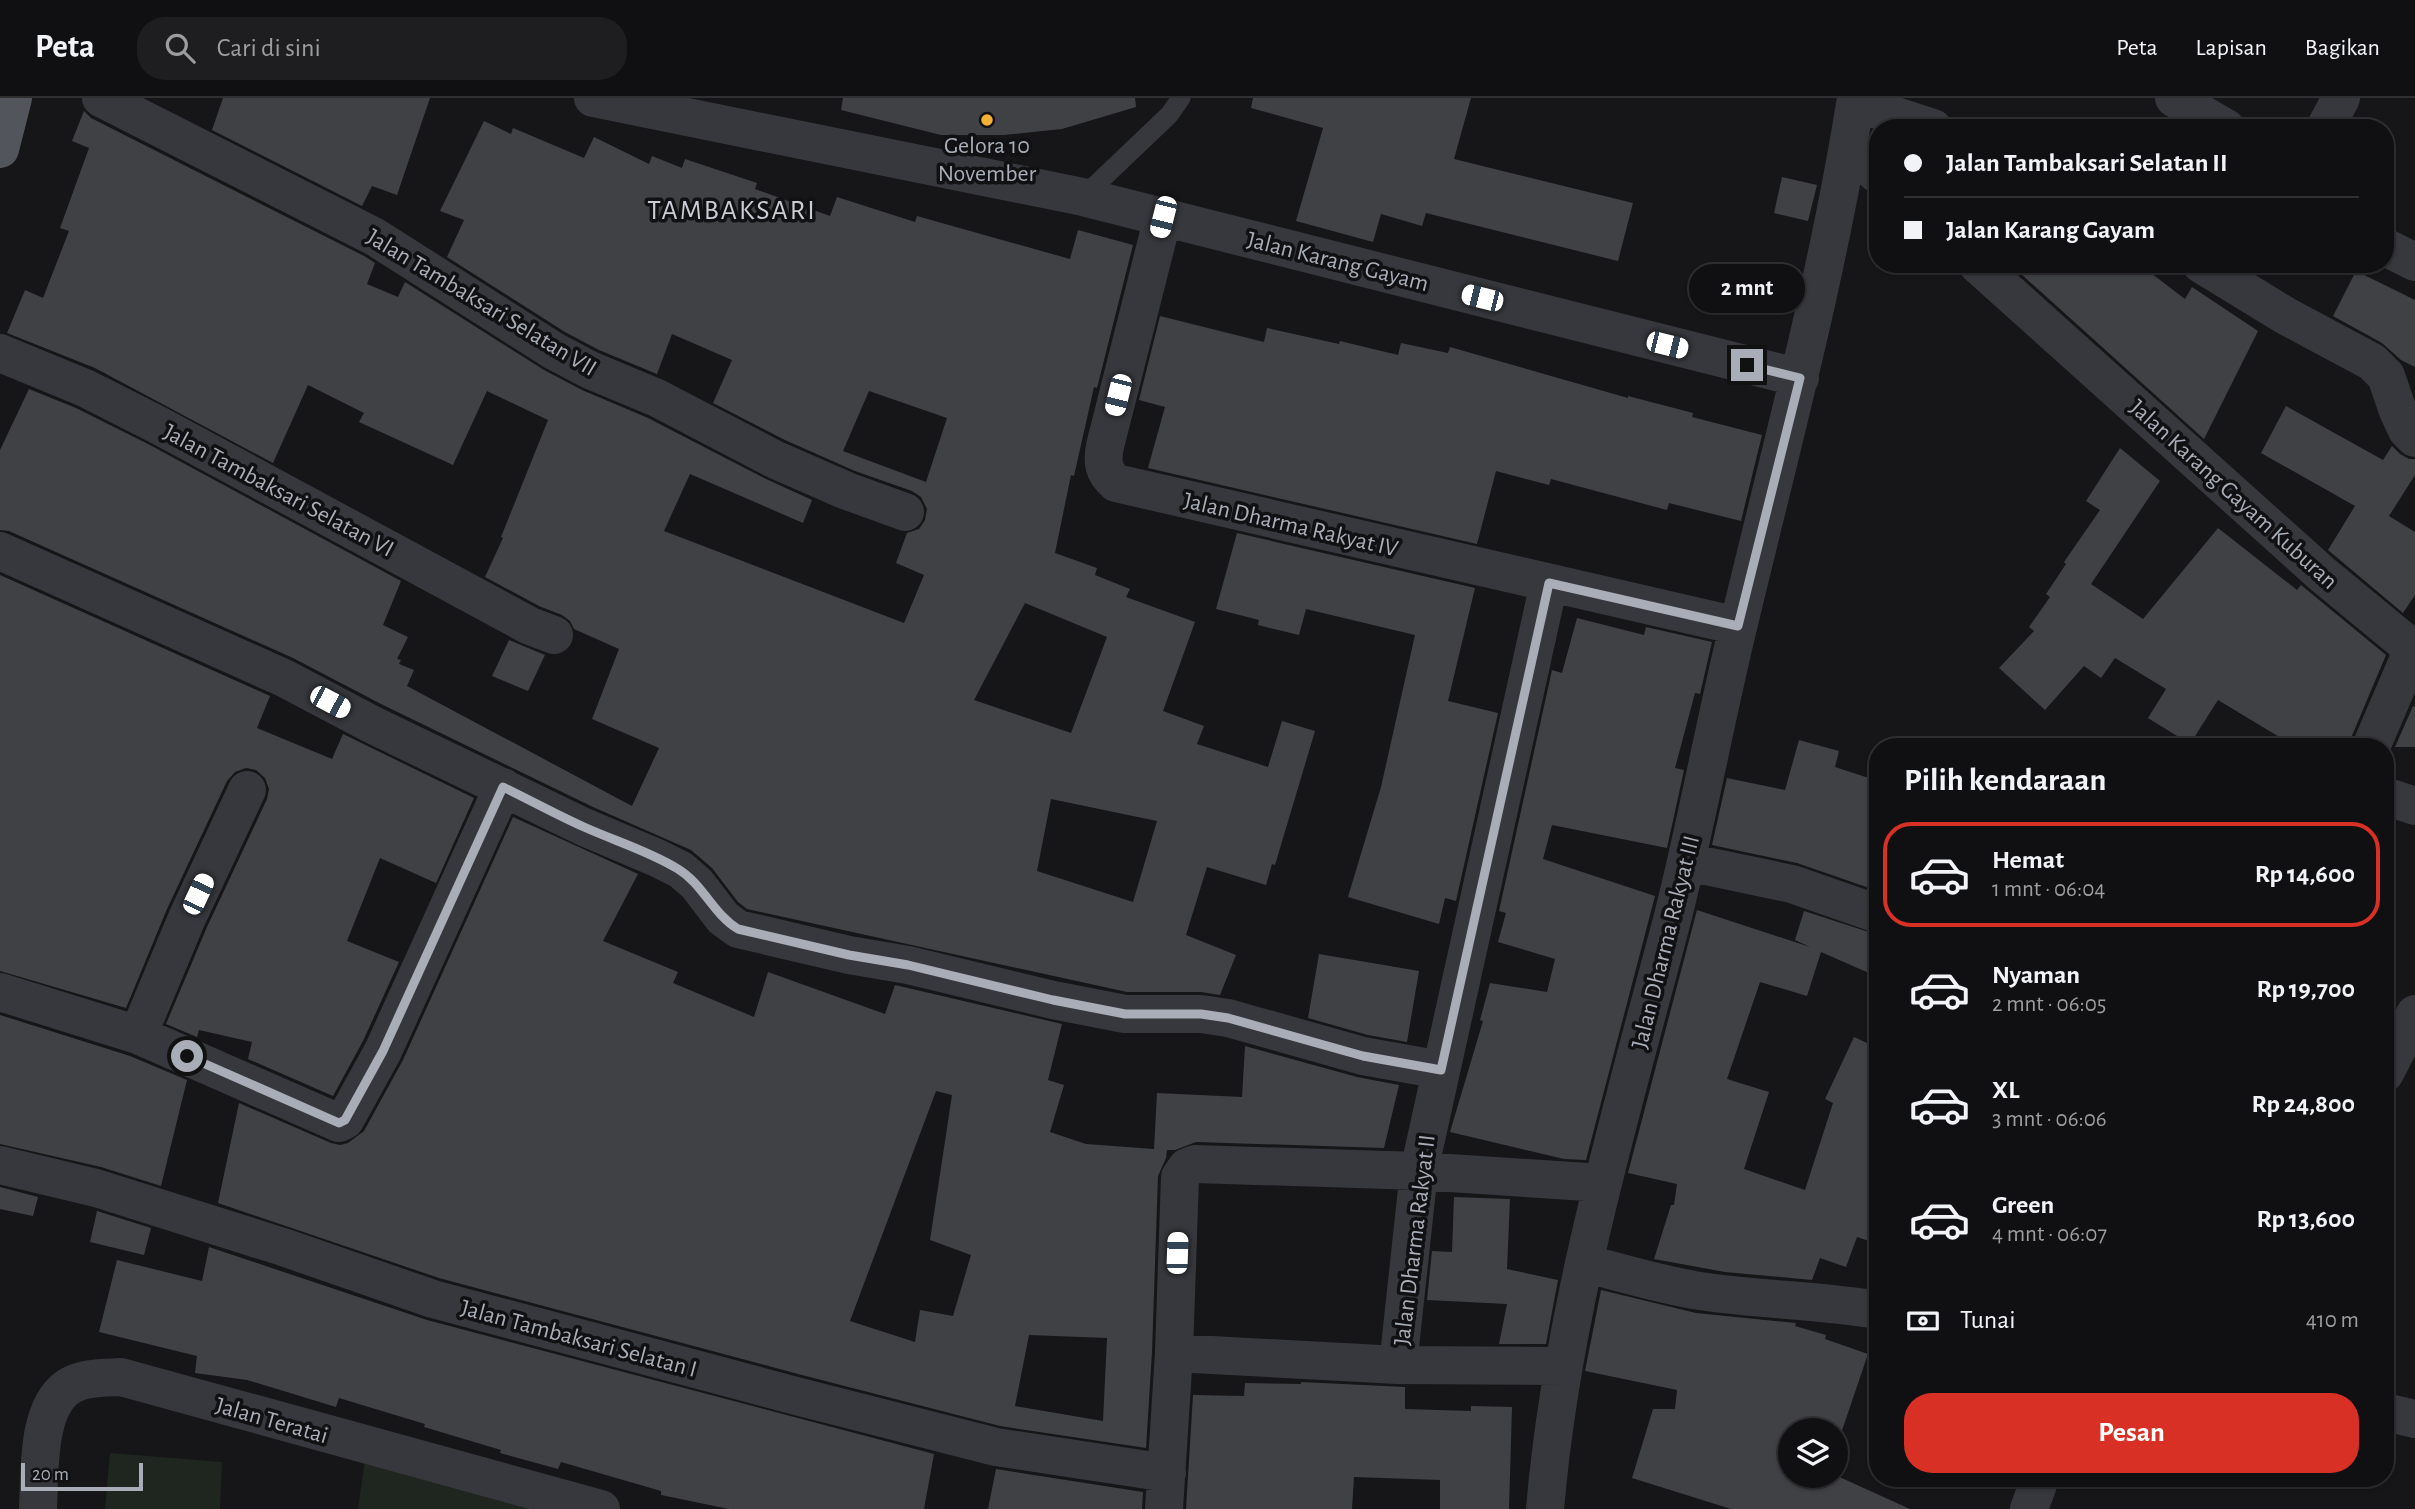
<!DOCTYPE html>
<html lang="id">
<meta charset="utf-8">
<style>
body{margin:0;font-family:"Alegreya Sans",sans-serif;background:#1e1e20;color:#f1f3f6;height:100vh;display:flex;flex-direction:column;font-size:26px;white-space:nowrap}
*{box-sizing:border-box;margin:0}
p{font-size:23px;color:#9c9d9f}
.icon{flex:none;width:38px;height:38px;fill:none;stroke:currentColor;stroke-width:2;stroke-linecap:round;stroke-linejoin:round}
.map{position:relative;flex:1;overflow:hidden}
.drawer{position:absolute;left:1869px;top:640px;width:525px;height:749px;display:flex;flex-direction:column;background:#101012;border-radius:28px;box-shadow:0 2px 5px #0004,0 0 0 2px #303032}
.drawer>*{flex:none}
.banner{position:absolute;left:1869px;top:21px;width:525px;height:154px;border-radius:28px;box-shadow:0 2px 5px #0004,0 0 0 2px #303032;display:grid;align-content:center;height:154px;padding:0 35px;background:#101012}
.tools{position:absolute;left:1778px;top:1320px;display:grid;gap:14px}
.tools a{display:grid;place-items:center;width:70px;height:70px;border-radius:50%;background:#101012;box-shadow:0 2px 5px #0004,0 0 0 2px #303032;font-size:35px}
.scale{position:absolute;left:21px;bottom:18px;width:122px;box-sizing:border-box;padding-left:7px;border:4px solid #a8adb8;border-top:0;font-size:19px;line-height:24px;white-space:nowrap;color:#a8adb8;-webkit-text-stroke:5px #111113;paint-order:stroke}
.end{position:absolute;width:32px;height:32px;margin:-16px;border:9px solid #a8adb8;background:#111;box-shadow:0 0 0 4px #111}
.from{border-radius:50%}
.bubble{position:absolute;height:49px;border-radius:24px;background:#101012;box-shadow:0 2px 5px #0004,0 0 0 2px #303032;font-size:23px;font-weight:600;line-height:49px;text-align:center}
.car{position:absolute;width:21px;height:42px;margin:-21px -10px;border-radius:9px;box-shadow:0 0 5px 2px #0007;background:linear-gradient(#fff 24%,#345 0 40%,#fff 0 76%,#345 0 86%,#fff 0)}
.banner b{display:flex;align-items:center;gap:24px;height:66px;font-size:26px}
.banner b+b{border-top:2px solid #303032}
.banner i{width:18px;height:18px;background:#f1f3f6}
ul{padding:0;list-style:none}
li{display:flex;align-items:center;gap:21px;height:105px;margin:0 14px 10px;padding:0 21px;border:4px solid transparent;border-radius:28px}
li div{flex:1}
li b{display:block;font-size:26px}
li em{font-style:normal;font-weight:600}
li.active{border-color:#d93025}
li>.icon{width:63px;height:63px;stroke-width:1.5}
h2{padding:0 35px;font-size:32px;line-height:84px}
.pay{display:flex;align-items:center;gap:18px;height:77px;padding:0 35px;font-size:26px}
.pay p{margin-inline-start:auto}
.action{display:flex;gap:14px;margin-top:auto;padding:14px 35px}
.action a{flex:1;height:80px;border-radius:28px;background:#d93025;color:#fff;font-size:28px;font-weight:600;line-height:80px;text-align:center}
header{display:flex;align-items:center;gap:42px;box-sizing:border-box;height:98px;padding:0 35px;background:#101012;border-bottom:2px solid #303032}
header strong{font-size:33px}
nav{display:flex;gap:38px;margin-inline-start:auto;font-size:24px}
.search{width:490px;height:63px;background:#1e1e20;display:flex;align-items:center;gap:18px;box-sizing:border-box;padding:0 24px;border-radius:28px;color:#9c9d9f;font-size:26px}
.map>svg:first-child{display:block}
</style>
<header>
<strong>Peta</strong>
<div class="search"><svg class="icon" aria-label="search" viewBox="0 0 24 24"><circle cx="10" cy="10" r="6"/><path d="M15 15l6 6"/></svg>Cari di sini</div>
<nav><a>Peta</a><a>Lapisan</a><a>Bagikan</a></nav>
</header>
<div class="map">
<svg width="2415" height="1411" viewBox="0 0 2415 1411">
<rect width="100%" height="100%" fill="#161618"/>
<path fill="#1e261f" d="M110,1355L222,1364L220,1411H105Z
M365,1362L533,1411H358Z"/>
<path fill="#404145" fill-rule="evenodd" d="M223,0H430L397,97L372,88L362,108L212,32Z
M843,0H1135L1136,9L1062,31L1004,37H941L841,12Z
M1253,0H1471L1454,61L1633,105L1618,163L1426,115L1422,128L1381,116L1373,144L1296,123L1323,30L1251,10Z
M84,13L91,20L364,158L375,165L367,186L398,199L405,184L544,272L582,292L648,320L766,381L812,402L803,425L690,376L664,433L904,525L924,477L896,465L907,435L919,431L925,422L927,411L921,399L912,393L855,373L785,342L713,305L732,262L672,236L657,276L599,252L565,234L447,159L464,122L440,113L484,23L511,36L513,30L584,60L594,39L649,66L652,58L682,70L685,61L757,85L755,91L830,118L837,99L915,124L917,118L1070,161L1078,132L1133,147L1097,290L1094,289L1074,378L1071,377L1055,455L1097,470L1095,477L1130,491L1126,499L1195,524L1163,613L1204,628L1197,646L1268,669L1282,623L1315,633L1275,767L1272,766L1266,787L1207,769L1186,837L1236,857L1220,897L1201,894H1127L747,811L738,804L712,770L691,752L593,709L381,606L293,560L9,433L0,432V352L29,291L76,310L148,346L401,483L383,527L408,539L397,561L401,562L399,566L414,572L407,588L632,708L659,650L592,621L619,551L574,531L570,523L562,517L539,508L485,479L503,440L501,439L548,322L487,293L453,367L359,324L364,315L308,287L273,365L95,270L7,235L25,192L43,200L69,133L60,130L89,50L72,43ZM869,293L947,320L926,384L843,353ZM1025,505L1107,539L1071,635L974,602ZM1051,701L1157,723L1133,804L1037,773Z
M1782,79L1817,87L1808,123L1774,115Z
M2010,166H2139L2185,201L2192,189L2258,233L2204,341Z
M2356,173L2415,202V269L2401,262L2382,245L2333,218Z
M1160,218L1264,244L1267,230L1339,246L1340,243L1398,257L1401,245L1448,255L1450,249L1628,300V298L1693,315L1692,319L1762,337L1741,423L1669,405L1667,412L1551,381L1549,387L1496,373L1477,446L1148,370L1165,309L1139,302Z
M2286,308L2383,362L2392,348L2400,356L2409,361H2415V377L2389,418L2415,434V497L2403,515L2328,452L2355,408L2261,355Z
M2120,350L2160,383L2091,486L2143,521L2218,430L2297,492L2301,487L2386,557L2351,640L2350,649H2296L2218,602L2190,646L2148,620L2166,591L2115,560L2101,580L2084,568L2045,612L1999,570L2034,533L2029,529L2050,499L2046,496L2066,466L2064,464L2100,412L2086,403Z
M1237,435L1475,490L1448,603L1498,615L1456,803L1445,800L1439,826L1348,799L1381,689L1415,537L1306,511L1299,537L1258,527L1259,522L1216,511Z
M0,477L270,598L257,630L332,661L343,636L474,700L436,785L380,760L347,843L399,864L363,943L333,998L248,961L252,944L199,932L197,939L166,926L207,829L267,701L269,691L265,680L256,672L246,670L235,674L227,683L167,811L126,910L0,873Z
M1577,520L1644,537L1646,529L1712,544L1700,596L1695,595L1675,670L1684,672L1667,750L1552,727L1543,761L1655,798L1586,1062L1564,1061L1450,1034L1483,923L1480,922L1490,885L1547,894L1555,861L1498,844L1506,815L1499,813L1552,572L1562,575Z
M509,542L545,557L528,593L492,578Z
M2413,608L2415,609V649H2395Z
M1799,642L1839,653L1835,669L1878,683V793L1797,765L1712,747L1727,680L1785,692Z
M513,719L638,776L603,843L678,874L673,885L754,919L768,874L885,916L895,887L1062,926L1048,982L1064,987L1050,1034L1086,1046L1154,1051L1157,995L1242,999L1245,948L1357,979L1399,987L1384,1050L1196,1044L1175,1052H1167L1166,1060L1158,1078L1152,1254L1146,1350L1000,1328L802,1277L439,1180L218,1105L239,1005L331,1045L340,1047L348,1045L364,1033L403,962ZM936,993L952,997L930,1142L971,1157L953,1218L920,1212L915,1244L850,1223ZM1029,1237L1107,1240L1103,1323L1015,1308Z
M1697,812L1810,849L1795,842L1804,813L1878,837V879L1821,854L1807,898L1760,884L1727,981L1769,994L1744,1071L1805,1092L1833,1005L1825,1001L1854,939L1878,950V1146L1857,1139L1846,1169L1820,1160L1812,1182L1725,1174L1654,1161L1671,1107H1674L1677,1086L1628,1075Z
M1319,856L1419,873L1407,944L1368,937L1308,920Z
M0,917L130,958L187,982L161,1088L101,1069L0,1046Z
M0,1089L38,1099L33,1118L0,1111Z
M1454,1099L1510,1101L1507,1171L1558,1182L1546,1246H1499L1507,1206L1427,1202L1432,1153L1452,1154Z
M97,1113L151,1130L144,1157L90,1144Z
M209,1149L427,1222L934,1356L924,1411H729L661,1397V1393L561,1364L558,1371L500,1355L501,1352L424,1329L425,1326L339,1300L336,1309L247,1282L195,1275L197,1258L99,1234L117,1162L202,1183Z
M1601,1192L1696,1215L1796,1225L1795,1228L1826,1237L1825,1241L1868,1256L1836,1350V1332H1790V1377H1835L1910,1411H1731L1632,1380L1653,1311H1675L1677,1292L1585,1273Z
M1301,1284L1405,1289V1311L1471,1313V1308L1512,1309L1509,1411H1440V1382L1354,1379L1352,1411H1186L1193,1297L1244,1298L1245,1285L1301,1286Z
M996,1371L1143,1394L1142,1411H988Z"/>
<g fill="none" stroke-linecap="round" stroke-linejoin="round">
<path stroke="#37383d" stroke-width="19" d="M1083,99L1169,17L1181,0"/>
<path stroke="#37383d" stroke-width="38" d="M101,0L375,139L554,253L590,272L657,300L776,362L847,393L905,414
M593,0L1083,99L1800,280
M2174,0L2226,30
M1856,5L1933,30
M2325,30L2341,0
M1848,50L1878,77
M1163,119L1105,348C1102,364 1103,374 1116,385L1738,528
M2385,149L2415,164
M1977,166L2322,476L2413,551L2371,649
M2201,166L2286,218L2372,264L2386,278L2398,313L2407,332L2415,340
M0,255L85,290L158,327L530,528L554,537
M0,453L284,580L371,626L584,729L657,760L681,772L697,786L723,820L738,831L849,857L908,867L1053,902L1125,916H1201L1228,920L1363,958L1441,972
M2385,698L2415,708
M1687,764L1792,786L1878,816
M0,894L138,937L339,1025L345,1022L383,953L503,689
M138,937L187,820L247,692
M2385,975L2415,916
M0,1067L96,1090L283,1149L433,1201L796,1298L996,1349L1167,1375
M1584,1165C1622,1175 1661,1187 1700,1193C1759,1202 1819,1202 1878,1212
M1174,1255L1398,1267L1564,1268
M1398,1267L1419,1073L1549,485
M2385,1314L2415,1321
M38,1411C40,1376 36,1311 68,1289C83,1279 104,1280 121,1279L601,1411
M1164,1411L1174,1255L1180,1079L1187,1069L1195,1066L1419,1073L1603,1085
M1545,1411C1562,1211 1621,1016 1672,822C1697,724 1715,623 1739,525C1781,350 1828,177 1856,0
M2029,1411L2040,1381"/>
<path stroke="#53555c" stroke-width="38" d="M0,51L13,0"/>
</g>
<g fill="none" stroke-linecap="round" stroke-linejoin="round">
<path stroke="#a8adb8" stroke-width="9" d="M187,958L339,1025L345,1022L383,953L503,689C530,702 557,717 584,729C615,743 649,753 678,771C703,786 713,816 738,831L849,857L908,867L1053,902L1125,916H1201L1228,920L1363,958L1441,972L1549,485L1738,528L1800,280L1747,267"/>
</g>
<circle fill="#f2b134" stroke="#111113" stroke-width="2.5" cx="987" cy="22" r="7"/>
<g text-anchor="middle" stroke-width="7" stroke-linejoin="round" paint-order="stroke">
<g font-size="24" fill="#a8adb8" stroke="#111113">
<text x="987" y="55">Gelora 10<tspan x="987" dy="28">November</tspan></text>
</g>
<g font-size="24" fill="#a8adb8" stroke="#111113">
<text transform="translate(1338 163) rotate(14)" y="8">Jalan Karang Gayam</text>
<text transform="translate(482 204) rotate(31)" y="8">Jalan Tambaksari Selatan VII</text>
<text transform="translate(279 392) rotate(28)" y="8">Jalan Tambaksari Selatan VI</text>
<text transform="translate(2234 396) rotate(42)" y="8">Jalan Karang Gayam Kuburan</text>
<text transform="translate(1291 426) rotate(13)" y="8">Jalan Dharma Rakyat IV</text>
<text transform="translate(1665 844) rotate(-76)" y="8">Jalan Dharma Rakyat III</text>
<text transform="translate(1414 1142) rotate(-83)" y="8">Jalan Dharma Rakyat II</text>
<text transform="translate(579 1240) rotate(15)" y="8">Jalan Tambaksari Selatan I</text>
<text transform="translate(272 1322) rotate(16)" y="8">Jalan Teratai</text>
</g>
<g font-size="28" letter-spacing="2" fill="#c9ccd4" stroke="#111113">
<text x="732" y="121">TAMBAKSARI</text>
</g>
</g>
</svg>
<div class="tools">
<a><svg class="icon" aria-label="layers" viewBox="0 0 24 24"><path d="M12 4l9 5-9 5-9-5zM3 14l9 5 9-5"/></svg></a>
</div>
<div class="scale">20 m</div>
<i class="end from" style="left:187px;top:958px"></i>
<i class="end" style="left:1747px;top:267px"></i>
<div class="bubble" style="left:1689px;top:166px;width:116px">2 mnt</div>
<i class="car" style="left:1163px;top:119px;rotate:194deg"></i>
<i class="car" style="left:1482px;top:200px;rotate:284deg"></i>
<i class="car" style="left:1667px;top:247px;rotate:104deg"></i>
<i class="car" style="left:1118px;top:297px;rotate:194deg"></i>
<i class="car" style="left:330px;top:604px;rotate:118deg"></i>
<i class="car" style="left:198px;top:796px;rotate:25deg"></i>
<i class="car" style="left:1177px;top:1155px;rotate:2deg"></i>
<div class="banner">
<b><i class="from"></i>Jalan Tambaksari Selatan II</b>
<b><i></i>Jalan Karang Gayam</b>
</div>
<section class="drawer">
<h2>Pilih kendaraan</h2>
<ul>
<li class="active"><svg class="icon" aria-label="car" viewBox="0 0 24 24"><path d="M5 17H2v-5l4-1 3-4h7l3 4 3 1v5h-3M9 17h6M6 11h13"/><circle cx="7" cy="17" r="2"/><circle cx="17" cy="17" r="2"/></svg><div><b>Hemat</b><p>1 mnt · 06:04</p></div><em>Rp 14,600</em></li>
<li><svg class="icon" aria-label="car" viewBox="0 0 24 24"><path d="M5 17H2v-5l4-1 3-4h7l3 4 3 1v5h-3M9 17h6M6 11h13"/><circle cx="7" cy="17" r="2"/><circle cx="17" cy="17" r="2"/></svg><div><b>Nyaman</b><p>2 mnt · 06:05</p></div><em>Rp 19,700</em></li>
<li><svg class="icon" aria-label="car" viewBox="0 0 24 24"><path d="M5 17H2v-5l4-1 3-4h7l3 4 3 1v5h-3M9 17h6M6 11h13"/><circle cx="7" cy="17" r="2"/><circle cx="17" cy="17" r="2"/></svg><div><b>XL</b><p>3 mnt · 06:06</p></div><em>Rp 24,800</em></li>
<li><svg class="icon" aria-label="car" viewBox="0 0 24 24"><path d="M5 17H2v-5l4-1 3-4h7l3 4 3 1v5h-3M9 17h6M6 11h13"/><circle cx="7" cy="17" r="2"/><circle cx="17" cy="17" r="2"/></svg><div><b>Green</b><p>4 mnt · 06:07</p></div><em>Rp 13,600</em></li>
</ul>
<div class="pay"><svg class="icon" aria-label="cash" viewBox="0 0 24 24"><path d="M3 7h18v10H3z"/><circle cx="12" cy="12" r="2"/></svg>Tunai<p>410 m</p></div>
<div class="action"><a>Pesan</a></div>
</section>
</div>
